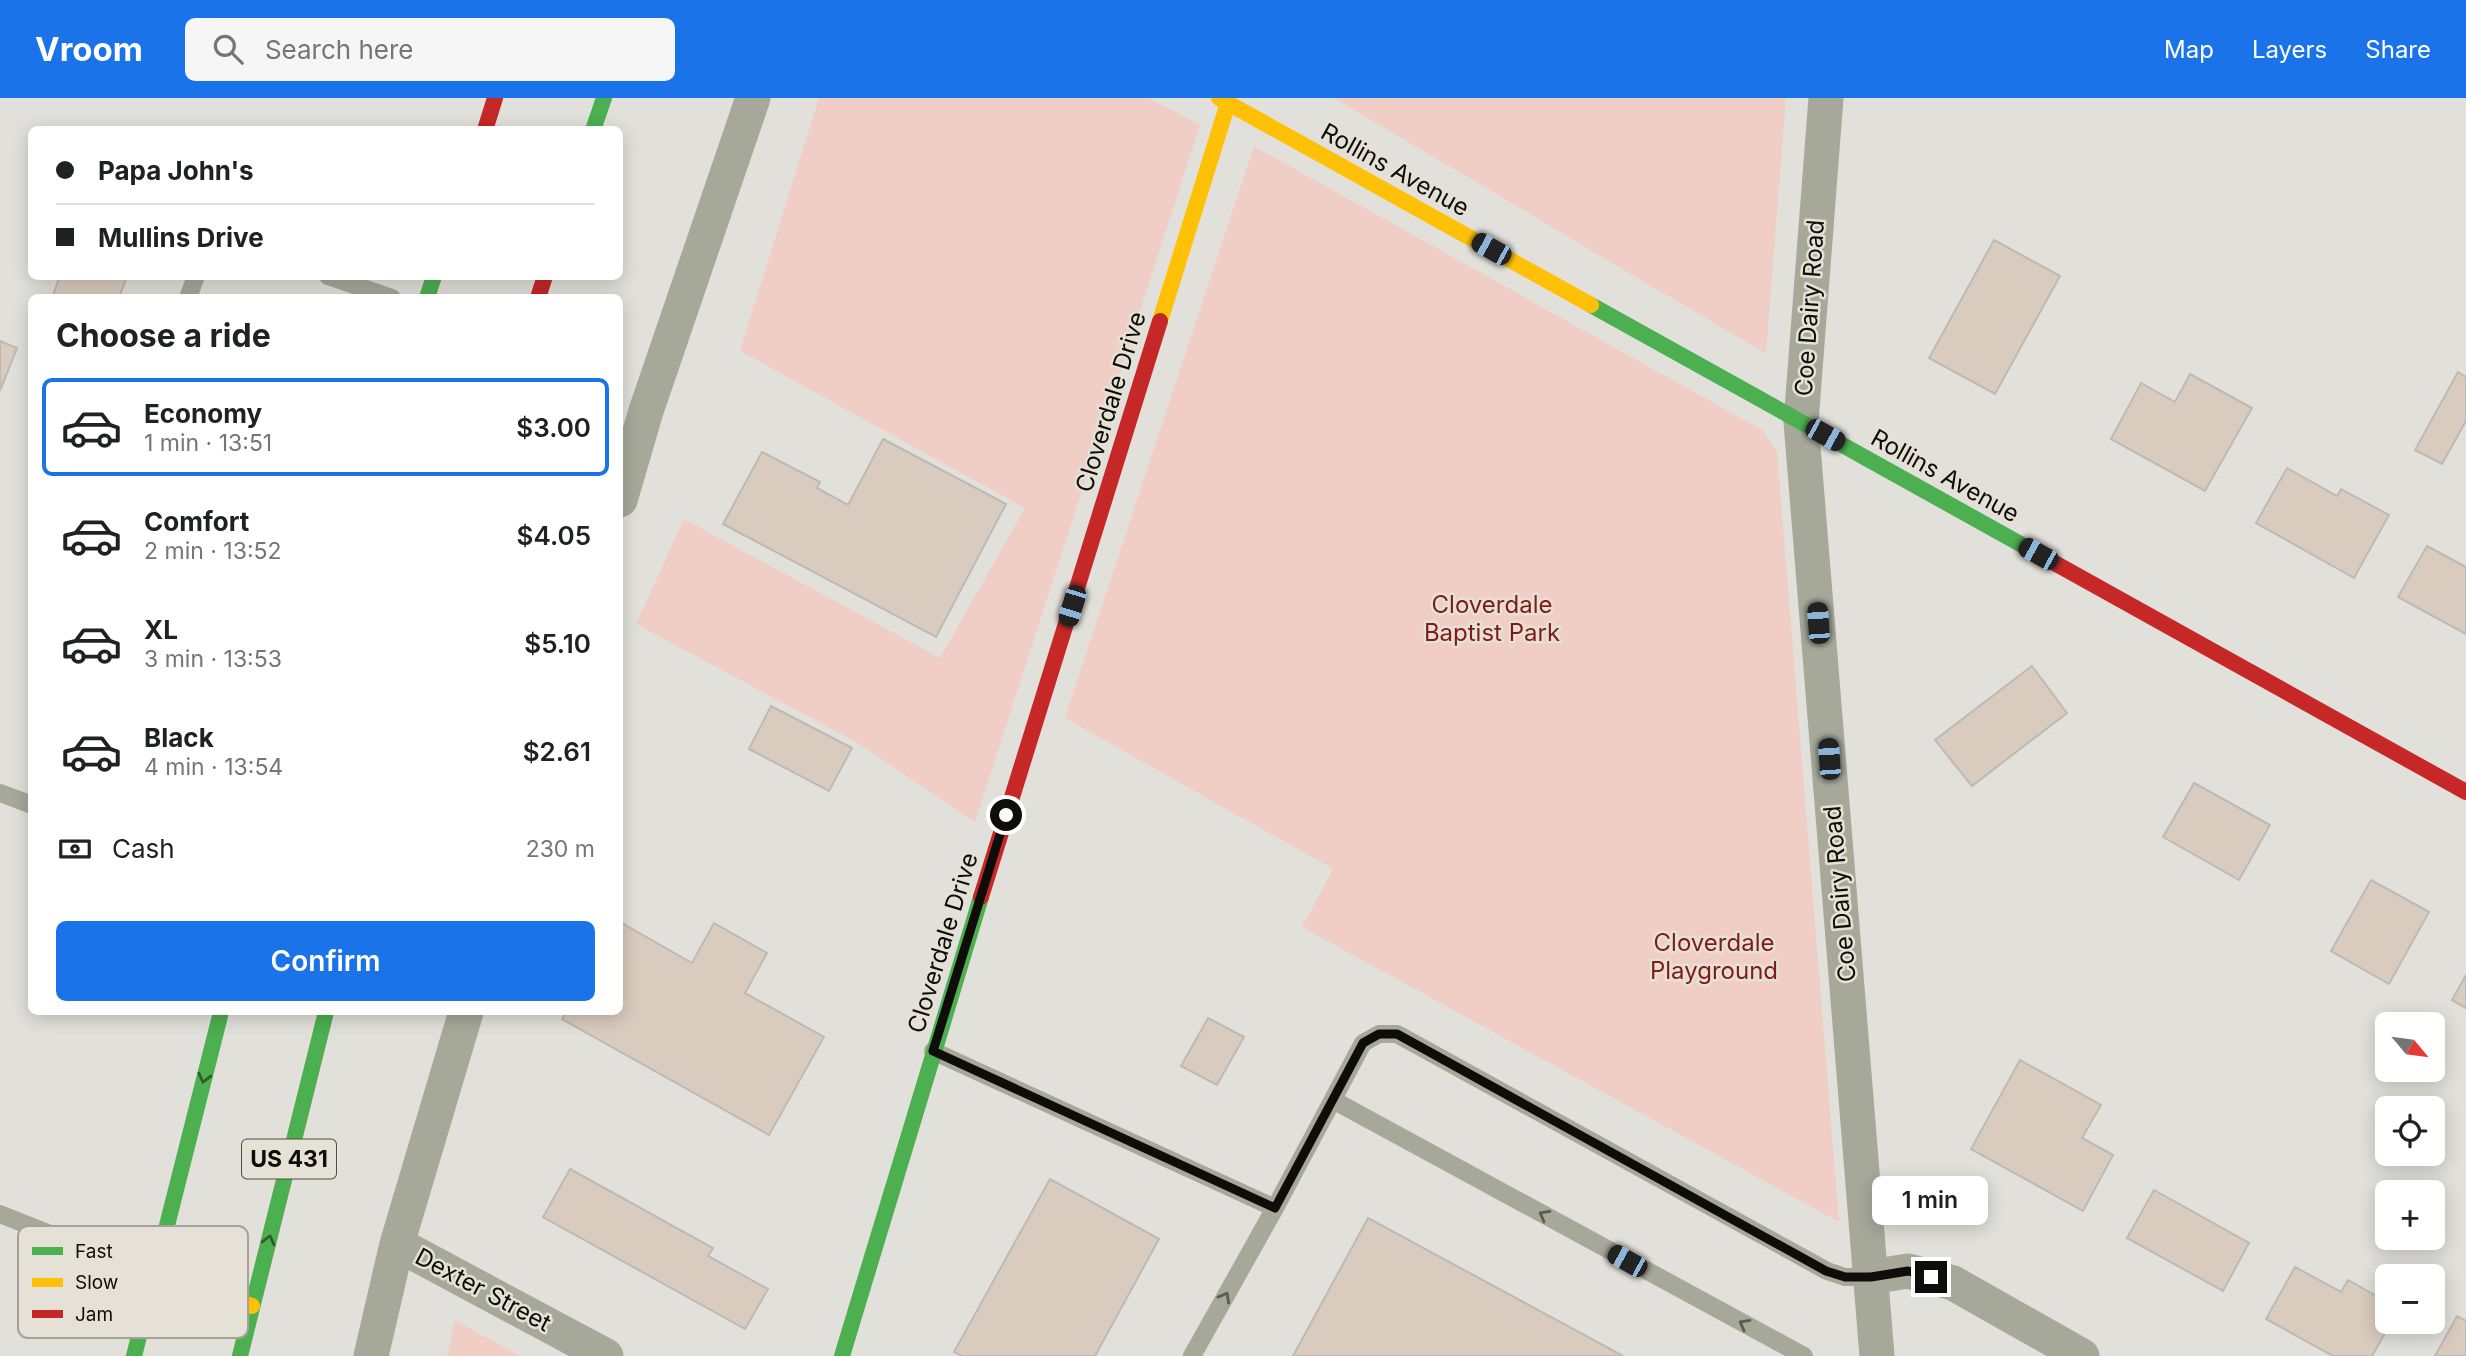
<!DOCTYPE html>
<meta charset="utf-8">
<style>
body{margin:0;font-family:Inter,sans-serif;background:#f6f6f6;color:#202124;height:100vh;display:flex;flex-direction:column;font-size:26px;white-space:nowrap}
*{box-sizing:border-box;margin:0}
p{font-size:23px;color:#757577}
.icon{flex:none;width:38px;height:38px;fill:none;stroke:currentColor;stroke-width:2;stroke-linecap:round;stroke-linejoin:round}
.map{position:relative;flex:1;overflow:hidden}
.sheet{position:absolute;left:28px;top:196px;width:595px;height:721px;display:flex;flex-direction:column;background:#fff;border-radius:10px;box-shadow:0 4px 18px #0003}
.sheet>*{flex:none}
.banner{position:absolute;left:28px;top:28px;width:595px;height:154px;border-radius:10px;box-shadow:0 4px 18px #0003;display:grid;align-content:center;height:154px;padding:0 28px;background:#fff}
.needle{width:46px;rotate:119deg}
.buttons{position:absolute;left:2375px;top:914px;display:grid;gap:14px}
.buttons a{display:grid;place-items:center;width:70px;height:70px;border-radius:10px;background:#fff;box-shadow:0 4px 18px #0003;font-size:35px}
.end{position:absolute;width:32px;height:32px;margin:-16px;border:9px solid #0e0d09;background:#fff;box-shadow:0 0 0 4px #fff}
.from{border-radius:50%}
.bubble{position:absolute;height:49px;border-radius:10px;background:#fff;box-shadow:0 4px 18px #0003;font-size:23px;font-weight:600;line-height:49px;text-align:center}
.car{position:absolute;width:21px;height:42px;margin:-21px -10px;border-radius:9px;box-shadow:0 0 5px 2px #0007;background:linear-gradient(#222 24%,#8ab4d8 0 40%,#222 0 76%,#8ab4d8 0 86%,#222 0)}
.banner b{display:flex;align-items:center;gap:24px;height:66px;font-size:26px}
.banner b+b{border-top:2px solid #e0e0e0}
.banner i{width:18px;height:18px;background:#202124}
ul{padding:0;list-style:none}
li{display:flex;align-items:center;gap:21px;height:98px;margin:0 14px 10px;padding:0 14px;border:4px solid transparent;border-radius:10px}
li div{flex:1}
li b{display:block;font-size:26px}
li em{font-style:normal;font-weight:600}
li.current{border-color:#1a73e8}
li>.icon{width:63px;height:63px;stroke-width:1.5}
h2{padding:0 28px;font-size:32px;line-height:84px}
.pay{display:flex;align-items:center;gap:18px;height:77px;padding:0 28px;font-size:26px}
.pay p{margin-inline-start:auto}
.button{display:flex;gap:14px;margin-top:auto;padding:14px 28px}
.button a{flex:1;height:80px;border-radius:10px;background:#1a73e8;color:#fff;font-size:28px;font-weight:600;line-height:80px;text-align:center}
header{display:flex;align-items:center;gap:42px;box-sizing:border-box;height:98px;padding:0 35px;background:#1a73e8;color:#fff}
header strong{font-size:33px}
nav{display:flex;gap:38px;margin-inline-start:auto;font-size:24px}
.search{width:490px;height:63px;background:#f6f6f6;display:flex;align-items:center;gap:18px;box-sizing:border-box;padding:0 24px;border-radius:10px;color:#757577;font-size:26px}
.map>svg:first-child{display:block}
</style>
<header>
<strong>Vroom</strong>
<div class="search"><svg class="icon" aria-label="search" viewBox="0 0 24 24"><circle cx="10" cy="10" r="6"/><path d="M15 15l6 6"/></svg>Search here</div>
<nav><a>Map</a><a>Layers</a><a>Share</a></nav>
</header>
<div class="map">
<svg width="2466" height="1258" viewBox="0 0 2466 1258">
<rect width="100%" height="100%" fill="#e2e0da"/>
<path fill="#f0cec6" d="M819,0H1149L1200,27L975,724L856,644L636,526L684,421L940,560L1025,410L740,253Z
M1334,0H1786L1766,256Z
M1254,48L1762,332L1777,353L1839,1124L1302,829L1333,771L1065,620Z
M455,1222L520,1258H447Z"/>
<path fill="#d9cbbe" stroke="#bcbab6" stroke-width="2" d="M1994,142L2060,178L1995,296L1929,260Z
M60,178H127L119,200H52Z
M0,243L17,250L0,293Z
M2458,274L2466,279V323L2442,366L2415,352Z
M2190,276L2252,310L2205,393L2111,341L2141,285L2175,304Z
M883,341L1006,406L936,539L723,426L762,354L820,384L817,390L848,407Z
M2287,370L2337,398L2341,391L2389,417L2354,480L2256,425Z
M2427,448L2466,469V536L2398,499Z
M2032,568L2067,615L1972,688L1935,642Z
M771,608L852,650L829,693L749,651Z
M2194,685L2270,727L2239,782L2163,739Z
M2371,782L2429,814L2389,886L2331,853Z
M620,824L692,865L714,825L767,855L745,895L824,939L769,1037L562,921L566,914H620Z
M2466,877V910L2452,902Z
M1208,920L1244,939L1217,987L1181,968Z
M2020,962L2101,1007L2082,1040L2113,1057L2083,1113L1971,1051Z
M570,1071L713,1150L708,1158L768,1191L745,1231L543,1119Z
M1050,1081L1159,1141L1095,1258H962L954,1254Z
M2154,1092L2249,1145L2223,1193L2127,1140Z
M1368,1120L1623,1258H1293Z
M2295,1169L2341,1194L2348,1182L2387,1204V1223H2392L2372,1258H2333L2266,1221Z
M2457,1218L2466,1223V1258H2435Z"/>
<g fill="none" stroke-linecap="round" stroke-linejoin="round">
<path stroke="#a6a99a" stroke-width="18" d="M328,178L392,200
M188,200L196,178
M0,695L32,707
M933,953L1275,1110
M1333,1002L1804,1258
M0,1116L154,1177
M1192,1258L1275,1110L1363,945L1379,936H1397L1827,1173L1845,1179H1871"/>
<path stroke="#a6a99a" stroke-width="35" d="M1826,0L1801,324L1877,1258
M620,402L646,313L753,0
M397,1146L606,1258
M1871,1179L1908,1173L1953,1185L2082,1258
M371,1258L397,1146L466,914"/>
<path stroke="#4caf50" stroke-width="16" d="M593,32L604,0
M427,200L434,178
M1591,207L2051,463
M134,1258L221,914
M240,1258L326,914
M842,1258L981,799"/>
<path stroke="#ffc107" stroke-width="16" d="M1219,0L1591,207
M1160,223L1228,5
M154,1177L252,1208"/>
<path stroke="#c62828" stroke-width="16" d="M485,32L495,0
M538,200L545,178
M2051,463L2466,694
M981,799L1160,223"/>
</g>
<defs><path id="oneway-chevron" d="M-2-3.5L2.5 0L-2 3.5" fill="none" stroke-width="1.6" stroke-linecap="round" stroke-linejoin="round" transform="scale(1.75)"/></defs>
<g stroke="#2d5e2c">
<use href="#oneway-chevron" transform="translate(204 980) rotate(104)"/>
<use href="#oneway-chevron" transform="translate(269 1142) rotate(-76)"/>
</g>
<g stroke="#5a5b52">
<use href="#oneway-chevron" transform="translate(1544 1117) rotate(-151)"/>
<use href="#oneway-chevron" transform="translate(1225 1199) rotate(-61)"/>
<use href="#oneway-chevron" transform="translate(1744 1226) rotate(-151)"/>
</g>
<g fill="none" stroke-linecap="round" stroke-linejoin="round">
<path stroke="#0e0d09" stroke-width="9" d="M1006,717L933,953L1275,1110L1363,945L1379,936H1397L1826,1173L1845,1179H1871L1908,1173L1931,1179"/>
</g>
<g text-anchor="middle" stroke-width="5" stroke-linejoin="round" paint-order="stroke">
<rect fill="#e5e1d7" stroke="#4e4d47" stroke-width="2" x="242" y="1041.5" width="94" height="39" rx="5"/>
<g font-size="23" font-weight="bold" fill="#0e0d09">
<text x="289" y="1069">US 431</text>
</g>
<g font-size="24" fill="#0e0d09" stroke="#e5e1d7">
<text transform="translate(1395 72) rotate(29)" y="8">Rollins Avenue</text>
<text transform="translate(1810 210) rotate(-86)" y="8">Coe Dairy Road</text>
<text transform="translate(1111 304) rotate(-73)" y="8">Cloverdale Drive</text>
<text transform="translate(1945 378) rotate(29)" y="8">Rollins Avenue</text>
<text transform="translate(1840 796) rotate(-95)" y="8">Coe Dairy Road</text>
<text transform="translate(943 845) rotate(-73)" y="8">Cloverdale Drive</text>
<text transform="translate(483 1192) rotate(28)" y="8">Dexter Street</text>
</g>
<g font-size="24" fill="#801c15" stroke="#e5e1d7">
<text x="1492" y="515">Cloverdale<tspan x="1492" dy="28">Baptist Park</tspan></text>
<text x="1714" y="853">Cloverdale<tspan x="1714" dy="28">Playground</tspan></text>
</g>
</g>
<rect x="18" y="1128" width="230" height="112" rx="10" fill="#e5e1d7" stroke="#a4a199" stroke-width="2"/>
<rect x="32" y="1149" width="31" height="8" fill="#4caf50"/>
<rect x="32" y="1180" width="31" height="9" fill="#ffc107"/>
<rect x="32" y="1212" width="31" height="8" fill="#c62828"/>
<g font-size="19" fill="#0e0d09">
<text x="75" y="1160">Fast</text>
<text x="75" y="1191">Slow</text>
<text x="75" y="1223">Jam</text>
</g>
</svg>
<div class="buttons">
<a><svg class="needle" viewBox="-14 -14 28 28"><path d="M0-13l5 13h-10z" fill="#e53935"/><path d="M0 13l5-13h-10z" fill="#757577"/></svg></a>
<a><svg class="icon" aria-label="locate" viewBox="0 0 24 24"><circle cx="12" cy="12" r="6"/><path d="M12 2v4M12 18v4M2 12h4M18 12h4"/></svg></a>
<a>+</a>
<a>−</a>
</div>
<i class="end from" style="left:1006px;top:717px"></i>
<i class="end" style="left:1931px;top:1179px"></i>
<div class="bubble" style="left:1872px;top:1078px;width:116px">1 min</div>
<i class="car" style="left:1491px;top:151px;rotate:299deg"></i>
<i class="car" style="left:1825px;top:337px;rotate:119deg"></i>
<i class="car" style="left:2038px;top:456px;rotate:299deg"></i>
<i class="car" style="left:1072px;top:508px;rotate:197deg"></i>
<i class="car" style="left:1818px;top:525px;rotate:356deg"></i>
<i class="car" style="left:1829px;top:661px;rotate:356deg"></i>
<i class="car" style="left:1627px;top:1163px;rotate:299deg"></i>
<div class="banner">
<b><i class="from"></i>Papa John's</b>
<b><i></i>Mullins Drive</b>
</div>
<section class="sheet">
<h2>Choose a ride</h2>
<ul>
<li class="current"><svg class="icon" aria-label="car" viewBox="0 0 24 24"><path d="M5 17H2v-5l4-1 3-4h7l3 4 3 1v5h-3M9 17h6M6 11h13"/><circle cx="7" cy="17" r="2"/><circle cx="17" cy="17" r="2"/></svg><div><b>Economy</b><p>1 min · 13:51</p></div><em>$3.00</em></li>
<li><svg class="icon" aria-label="car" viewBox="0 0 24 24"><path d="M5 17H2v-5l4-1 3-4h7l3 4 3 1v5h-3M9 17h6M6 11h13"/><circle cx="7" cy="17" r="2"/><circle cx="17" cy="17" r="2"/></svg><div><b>Comfort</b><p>2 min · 13:52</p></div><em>$4.05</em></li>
<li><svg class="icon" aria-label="car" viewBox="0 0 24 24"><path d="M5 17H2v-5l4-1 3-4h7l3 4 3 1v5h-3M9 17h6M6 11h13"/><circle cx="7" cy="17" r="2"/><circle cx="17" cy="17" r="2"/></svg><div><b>XL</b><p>3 min · 13:53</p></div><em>$5.10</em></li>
<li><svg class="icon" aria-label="car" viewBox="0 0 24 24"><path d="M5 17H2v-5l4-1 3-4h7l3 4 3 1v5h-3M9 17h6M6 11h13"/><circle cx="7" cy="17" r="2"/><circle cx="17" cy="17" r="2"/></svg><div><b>Black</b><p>4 min · 13:54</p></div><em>$2.61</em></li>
</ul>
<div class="pay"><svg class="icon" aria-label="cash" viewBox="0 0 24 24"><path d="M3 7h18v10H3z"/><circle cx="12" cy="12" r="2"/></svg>Cash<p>230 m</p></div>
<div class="button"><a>Confirm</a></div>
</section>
</div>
